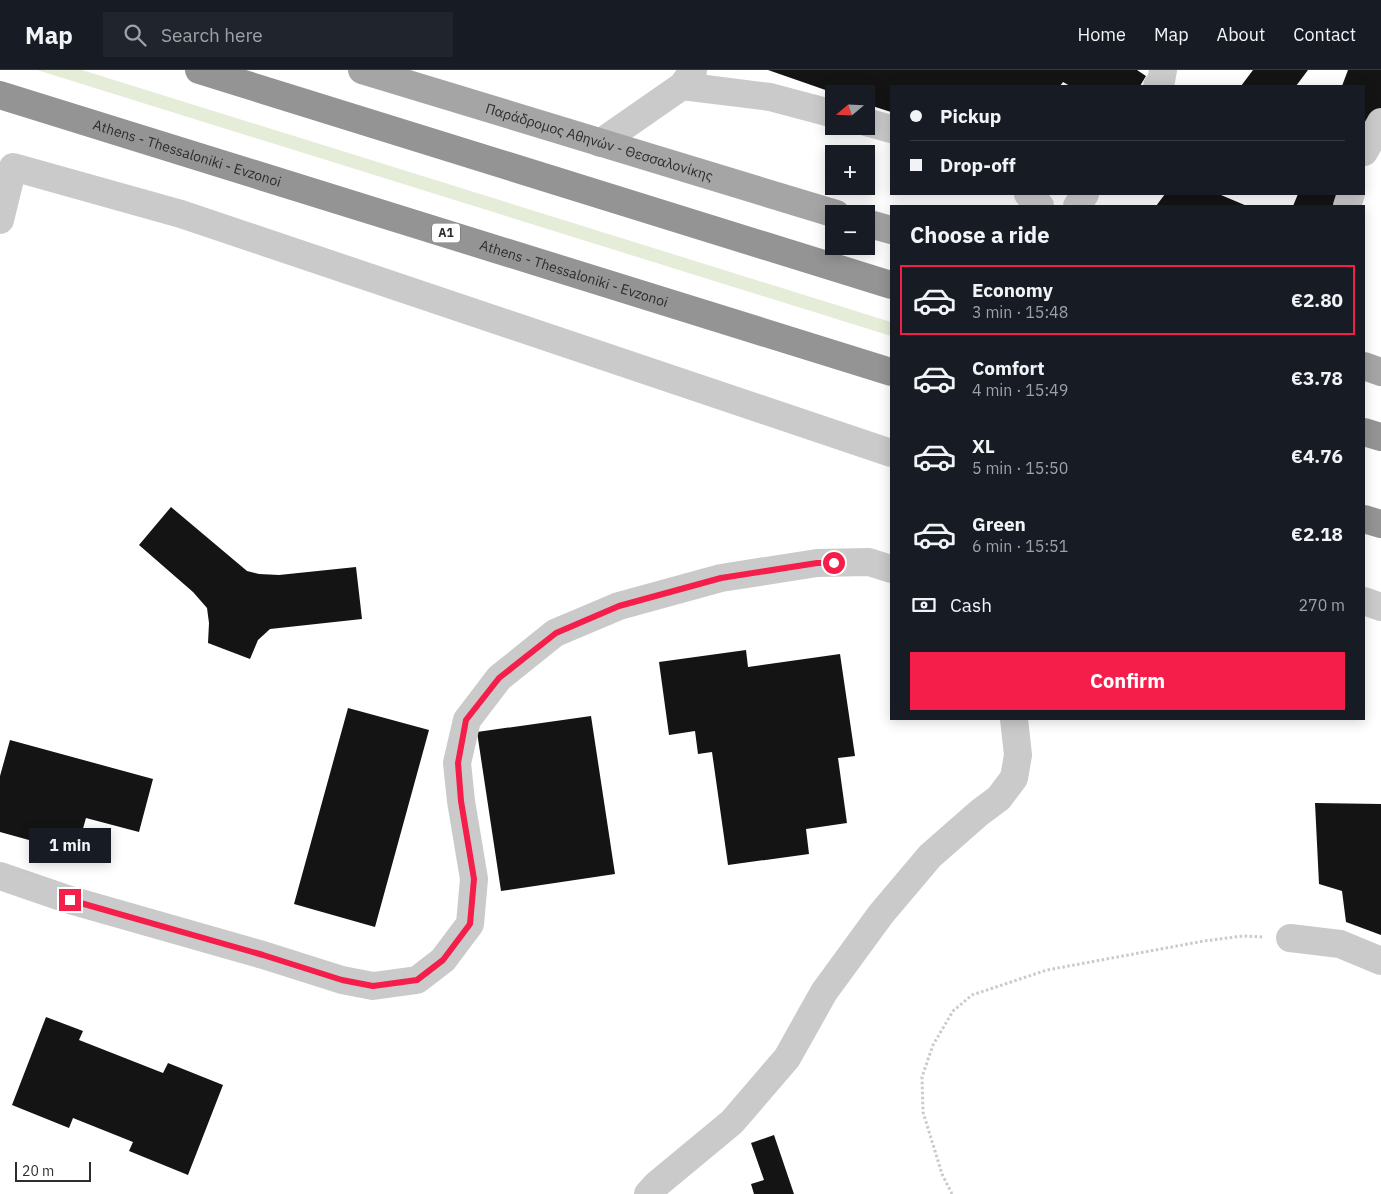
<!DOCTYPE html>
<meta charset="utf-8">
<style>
body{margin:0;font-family:"IBM Plex Sans",sans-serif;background:#20242c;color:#f1f3f6;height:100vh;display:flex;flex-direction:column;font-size:19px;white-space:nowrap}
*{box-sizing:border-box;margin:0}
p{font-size:16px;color:#9ea1a6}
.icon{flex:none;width:28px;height:28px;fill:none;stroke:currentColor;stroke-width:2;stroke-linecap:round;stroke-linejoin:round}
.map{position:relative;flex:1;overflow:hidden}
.sheet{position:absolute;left:890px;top:135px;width:475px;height:515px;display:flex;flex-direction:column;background:#171b24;border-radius:0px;box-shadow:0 2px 12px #0003}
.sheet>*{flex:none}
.hud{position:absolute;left:890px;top:15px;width:475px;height:110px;border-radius:0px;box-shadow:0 2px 12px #0003;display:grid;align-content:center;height:110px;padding:0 20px;background:#171b24}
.needle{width:32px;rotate:251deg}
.tools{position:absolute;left:825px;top:15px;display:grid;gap:10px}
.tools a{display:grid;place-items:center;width:50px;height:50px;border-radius:0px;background:#171b24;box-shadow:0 2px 12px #0003;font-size:25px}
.scale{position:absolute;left:15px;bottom:12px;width:76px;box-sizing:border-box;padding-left:5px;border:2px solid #2d2d2d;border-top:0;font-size:14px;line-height:18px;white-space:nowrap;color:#2d2d2d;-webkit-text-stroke:4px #fff;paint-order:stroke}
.end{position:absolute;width:22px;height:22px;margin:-11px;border:6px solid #f51d4a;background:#fff;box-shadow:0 0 0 2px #fff}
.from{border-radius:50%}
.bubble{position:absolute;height:35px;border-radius:0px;background:#171b24;box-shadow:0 2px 12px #0003;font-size:16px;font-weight:800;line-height:35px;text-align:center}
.hud b{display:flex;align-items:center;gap:18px;height:48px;font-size:19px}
.hud b+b{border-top:1px solid #363941}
.hud i{width:12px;height:12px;background:#f1f3f6}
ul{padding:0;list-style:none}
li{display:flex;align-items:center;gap:15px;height:70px;margin:0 10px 8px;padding:0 10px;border:2px solid transparent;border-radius:0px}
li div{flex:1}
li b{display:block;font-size:19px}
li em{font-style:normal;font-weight:800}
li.on{border-color:#f51d4a}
li>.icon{width:45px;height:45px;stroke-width:1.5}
h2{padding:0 20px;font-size:22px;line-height:60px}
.pay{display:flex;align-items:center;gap:12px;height:55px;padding:0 20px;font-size:19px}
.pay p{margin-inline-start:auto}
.action{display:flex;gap:10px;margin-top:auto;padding:10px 20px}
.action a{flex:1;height:58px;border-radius:0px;background:#f51d4a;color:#fff;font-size:20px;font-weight:800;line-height:58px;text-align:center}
header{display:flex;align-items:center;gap:30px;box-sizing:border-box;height:70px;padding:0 25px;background:#171b24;border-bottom:1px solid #363941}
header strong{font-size:24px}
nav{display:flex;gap:28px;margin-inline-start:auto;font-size:18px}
.search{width:350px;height:45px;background:#20242c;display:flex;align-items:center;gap:12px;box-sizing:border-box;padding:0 18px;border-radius:0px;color:#9ea1a6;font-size:19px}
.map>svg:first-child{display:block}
</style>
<header>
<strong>Map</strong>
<div class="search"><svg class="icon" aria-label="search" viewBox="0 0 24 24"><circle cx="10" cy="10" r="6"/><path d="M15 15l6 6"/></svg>Search here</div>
<nav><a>Home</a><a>Map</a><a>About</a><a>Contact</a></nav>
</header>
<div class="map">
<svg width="1381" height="1124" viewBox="0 0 1381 1124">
<rect width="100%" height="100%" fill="#fff"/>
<path fill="#e5ecd8" d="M37,0H82L891,252V266Z"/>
<path fill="#141414" d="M768,0H1137L1146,6L1140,16H1070L1063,12L1060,16H891V42L866,34V24H837Z
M1253,0H1308L1296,16H1241Z
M1348,0H1381V39L1364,70V16H1342Z
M1165,124H1222L1221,125L1247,136H1156Z
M1298,124H1342L1337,136H1293Z
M171,437L247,501L259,504L279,505L356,497L362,549L270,559L258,570L250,589L208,573L209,553L207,538L193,522L139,475Z
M746,580L748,597L840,584L855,686L838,688L847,753L806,759L809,784L728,795L712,682L698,684L695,661L669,665L659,592Z
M348,638L429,660L375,857L294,834Z
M591,646L615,804L501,821L477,662Z
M10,670L153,709L139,762L86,748L76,783L0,762V706Z
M1315,733L1381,734V865L1346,852L1342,821L1319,814Z
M46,947L83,961L79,970L163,1003L168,993L223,1015L188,1105L129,1081L133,1072L73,1048L69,1058L12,1035Z
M774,1065L794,1124H754L751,1114L764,1110L751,1073Z"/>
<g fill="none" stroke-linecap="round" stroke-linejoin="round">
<path stroke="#cacaca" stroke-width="3" stroke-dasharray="2.5 2.5" stroke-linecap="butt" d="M952,1124L942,1104L923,1042L922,1007L933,975L953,941L972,925L1047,900L1204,871L1243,866L1264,867"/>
<path stroke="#cacaca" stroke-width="28" d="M682,16L770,27L834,44
M1157,16L1161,11L1163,0
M866,52L891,59
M600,73L682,16L693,1
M1364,82L1381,52
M1028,124L1040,136
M1077,136L1085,124
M1347,136L1351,124
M0,150L13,97L181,144L891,383
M1364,531L1381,537
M0,806L70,830L263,885L342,910L373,916L417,910L443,890L470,854L474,809L461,731L457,693L467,650L499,608L555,563L619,536L721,508L817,493L869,492L891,499
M1290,868L1340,874L1381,891
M648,1124L656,1115L732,1052L787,988L824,922L881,844L930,786L979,743L999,728L1014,708L1018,685L1014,649"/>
<g stroke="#a5a5a5" stroke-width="28">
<path id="s1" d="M362,0L836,144"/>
<path d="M866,153L891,160"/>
<path d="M1364,296L1381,302"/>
</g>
<g stroke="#949494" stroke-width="28">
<path d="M199,0L891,215"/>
<path id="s2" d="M0,25L891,302"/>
<path d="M1364,362L1381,367"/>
<path d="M1364,449L1381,454"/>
</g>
</g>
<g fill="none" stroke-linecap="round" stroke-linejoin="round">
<path stroke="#f51d4a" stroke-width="6" d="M70,830L263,885L342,910L373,916L417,910L443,890L470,854L474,809L461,731L458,693L466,650L499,608L556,563L619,536L721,508L817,493H834"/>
</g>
<g text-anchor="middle" stroke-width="5" stroke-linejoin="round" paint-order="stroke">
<rect fill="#fff" stroke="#6c6c6c" stroke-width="1" x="432" y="153.5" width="28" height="19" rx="4"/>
<g font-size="12" font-weight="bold" fill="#2d2d2d">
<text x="446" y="167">Α1</text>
</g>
<g font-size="14" fill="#2d2d2d" stroke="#fff">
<text dy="5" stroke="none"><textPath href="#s1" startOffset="248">Παράδρομος Αθηνών - Θεσσαλονίκης</textPath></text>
<text dy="5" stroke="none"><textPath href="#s2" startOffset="196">Athens - Thessaloniki - Evzonoi</textPath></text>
<text dy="5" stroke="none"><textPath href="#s2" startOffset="601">Athens - Thessaloniki - Evzonoi</textPath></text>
</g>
</g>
</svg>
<div class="tools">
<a><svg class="needle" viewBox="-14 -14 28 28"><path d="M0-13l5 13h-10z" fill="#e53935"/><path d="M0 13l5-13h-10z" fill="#9ea1a6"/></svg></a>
<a>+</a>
<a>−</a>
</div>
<div class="scale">20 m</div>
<i class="end from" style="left:834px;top:493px"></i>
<i class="end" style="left:70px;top:830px"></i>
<div class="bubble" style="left:29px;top:758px;width:82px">1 min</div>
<div class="hud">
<b><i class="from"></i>Pickup</b>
<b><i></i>Drop-off</b>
</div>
<section class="sheet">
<h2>Choose a ride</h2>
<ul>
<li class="on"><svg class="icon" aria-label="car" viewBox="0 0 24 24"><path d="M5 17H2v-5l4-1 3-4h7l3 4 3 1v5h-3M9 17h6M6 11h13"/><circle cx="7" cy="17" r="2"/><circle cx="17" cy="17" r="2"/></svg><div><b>Economy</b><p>3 min · 15:48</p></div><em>€2.80</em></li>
<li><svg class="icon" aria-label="car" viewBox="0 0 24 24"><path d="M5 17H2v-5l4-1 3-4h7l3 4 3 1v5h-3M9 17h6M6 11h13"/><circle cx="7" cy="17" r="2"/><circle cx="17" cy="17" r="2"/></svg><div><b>Comfort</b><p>4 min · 15:49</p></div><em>€3.78</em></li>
<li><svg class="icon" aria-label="car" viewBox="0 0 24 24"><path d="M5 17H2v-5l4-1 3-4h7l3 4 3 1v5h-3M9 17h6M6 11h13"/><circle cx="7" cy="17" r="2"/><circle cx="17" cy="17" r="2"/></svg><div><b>XL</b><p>5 min · 15:50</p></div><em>€4.76</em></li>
<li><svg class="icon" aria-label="car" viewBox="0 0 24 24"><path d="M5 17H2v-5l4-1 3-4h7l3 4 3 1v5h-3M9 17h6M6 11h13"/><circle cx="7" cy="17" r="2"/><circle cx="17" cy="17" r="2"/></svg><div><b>Green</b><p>6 min · 15:51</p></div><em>€2.18</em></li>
</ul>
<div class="pay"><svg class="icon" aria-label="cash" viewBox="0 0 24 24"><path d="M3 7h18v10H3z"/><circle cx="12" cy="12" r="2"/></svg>Cash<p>270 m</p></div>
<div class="action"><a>Confirm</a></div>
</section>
</div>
